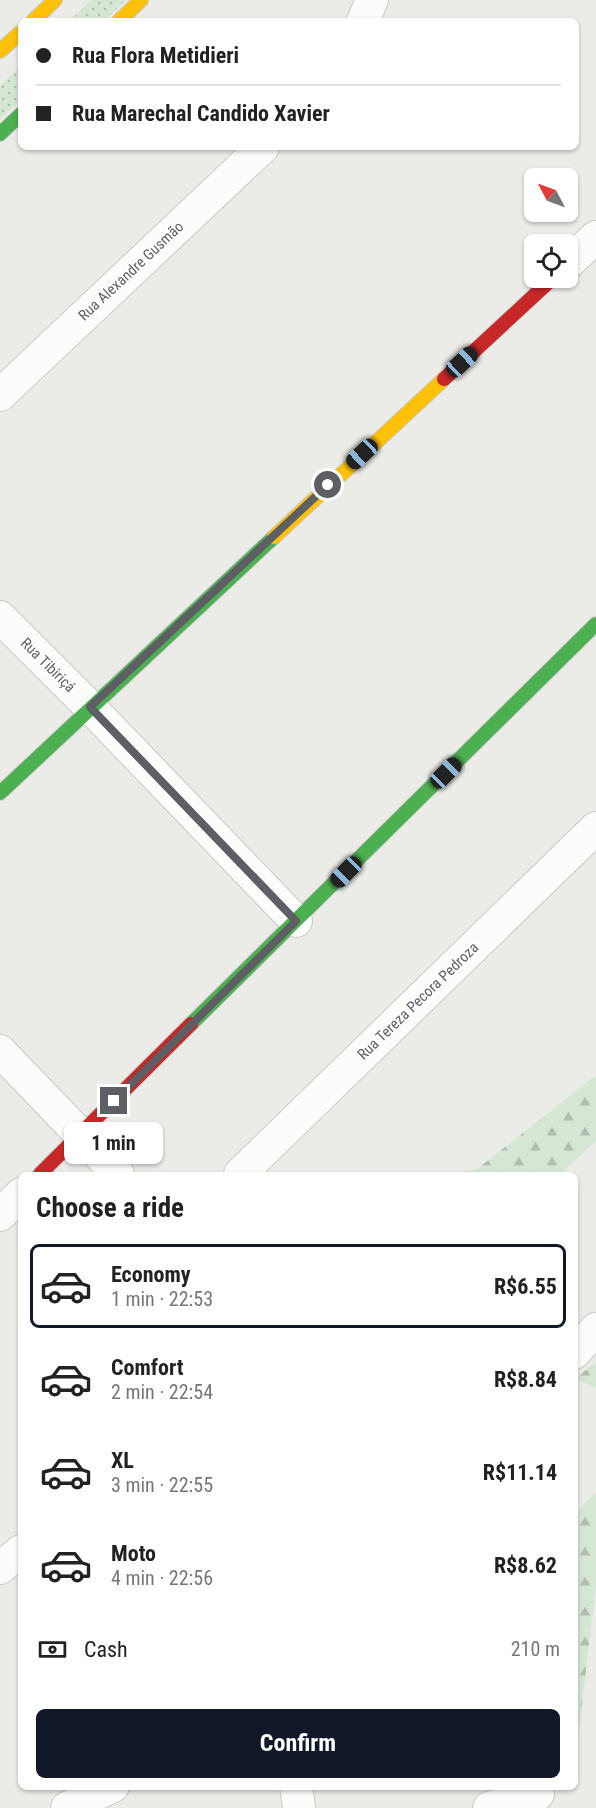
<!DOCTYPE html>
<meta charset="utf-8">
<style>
body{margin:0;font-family:"Roboto Condensed",sans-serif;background:#f2f2f2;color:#222;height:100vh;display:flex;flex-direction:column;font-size:22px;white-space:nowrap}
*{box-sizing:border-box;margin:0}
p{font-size:20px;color:#767676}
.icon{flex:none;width:33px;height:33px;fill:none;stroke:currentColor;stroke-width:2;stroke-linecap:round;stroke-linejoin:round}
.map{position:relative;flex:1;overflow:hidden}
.panel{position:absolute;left:18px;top:1172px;width:560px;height:618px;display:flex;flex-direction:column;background:#fff;border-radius:9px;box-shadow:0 2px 4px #0004}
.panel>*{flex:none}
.banner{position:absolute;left:18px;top:18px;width:561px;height:132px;border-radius:9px;box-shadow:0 2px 4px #0004;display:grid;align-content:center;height:132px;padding:0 18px;background:#fff}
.needle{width:39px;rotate:311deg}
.controls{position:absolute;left:524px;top:168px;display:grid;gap:12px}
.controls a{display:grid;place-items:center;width:54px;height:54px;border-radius:9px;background:#fff;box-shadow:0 2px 4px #0004;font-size:30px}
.end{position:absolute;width:27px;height:27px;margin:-14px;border:8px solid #5d5f64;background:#fff;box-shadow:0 0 0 3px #fff}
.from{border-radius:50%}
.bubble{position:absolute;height:42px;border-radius:9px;background:#fff;box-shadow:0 2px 4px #0004;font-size:20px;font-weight:700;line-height:42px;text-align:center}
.car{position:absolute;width:18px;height:36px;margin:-18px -9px;border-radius:8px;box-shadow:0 0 4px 2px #0007;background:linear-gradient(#222 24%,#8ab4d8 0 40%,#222 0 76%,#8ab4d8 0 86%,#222 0)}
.banner b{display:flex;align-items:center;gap:21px;height:57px;font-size:22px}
.banner b+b{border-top:2px solid #e0e0e0}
.banner i{width:15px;height:15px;background:#222}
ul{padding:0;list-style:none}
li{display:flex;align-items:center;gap:18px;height:84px;margin:0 12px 9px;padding:0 6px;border:3px solid transparent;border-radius:9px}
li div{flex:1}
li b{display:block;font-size:22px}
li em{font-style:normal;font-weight:700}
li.selected{border-color:#111827}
li>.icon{width:54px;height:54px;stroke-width:1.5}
h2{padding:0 18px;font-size:27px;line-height:72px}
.pay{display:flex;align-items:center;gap:15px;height:66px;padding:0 18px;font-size:22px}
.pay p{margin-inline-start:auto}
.primary-button{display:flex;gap:12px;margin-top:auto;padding:12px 18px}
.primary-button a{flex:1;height:69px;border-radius:9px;background:#111827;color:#fff;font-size:24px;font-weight:700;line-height:69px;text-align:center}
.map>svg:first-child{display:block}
</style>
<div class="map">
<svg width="596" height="1808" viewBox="0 0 596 1808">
<defs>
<pattern id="green-dots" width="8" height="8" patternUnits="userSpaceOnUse" patternTransform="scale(1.5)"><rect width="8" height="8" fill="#d6e6d5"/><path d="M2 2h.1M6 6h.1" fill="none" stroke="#b1beb0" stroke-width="1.8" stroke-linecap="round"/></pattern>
<pattern id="forest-firs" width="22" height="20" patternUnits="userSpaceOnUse" patternTransform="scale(1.5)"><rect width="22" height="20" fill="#d6e6d5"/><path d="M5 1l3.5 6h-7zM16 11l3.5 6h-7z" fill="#b1beb0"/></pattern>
</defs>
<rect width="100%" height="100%" fill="#ebebe7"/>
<path fill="url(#green-dots)" d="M92,0H126L104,21H69Z
M21,66V100L0,119V86Z"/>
<path fill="url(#forest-firs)" d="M596,1075V1141L560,1174H455L476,1170Z
M596,1362V1388L575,1379Z
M596,1492V1585L575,1765V1513Z"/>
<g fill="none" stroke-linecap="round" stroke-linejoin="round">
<defs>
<path id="street" d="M363,21L372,0
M567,264L596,237
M0,395L263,147
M0,617L90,707L296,921
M0,1051L118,1174
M240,1174L596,828
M0,1215L21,1194
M574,1353L596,1329
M0,1568L21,1551
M296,1786L299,1808
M67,1808L113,1786
M489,1808L538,1794"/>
<path id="fast" d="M0,134L21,114
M0,793L274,537
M191,1024L596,624"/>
<path id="slow" d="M33,21L55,0
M119,21L141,0
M0,51L21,32
M274,537L444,379"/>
<path id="jam" d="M444,379L553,278
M40,1174L191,1024"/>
</defs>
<use href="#street" stroke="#c9c9c8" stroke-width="34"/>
<use href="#fast" stroke="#c7c7c8" stroke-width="16"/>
<use href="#slow" stroke="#c7c7c8" stroke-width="16"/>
<use href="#jam" stroke="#c7c7c8" stroke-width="16"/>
<use href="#street" stroke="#fcfcfb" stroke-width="32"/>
<use href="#fast" stroke="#4caf50" stroke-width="14"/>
<use href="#slow" stroke="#ffc107" stroke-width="14"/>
<use href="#jam" stroke="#c62828" stroke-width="14"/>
</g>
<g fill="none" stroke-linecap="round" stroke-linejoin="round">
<path stroke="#5d5f64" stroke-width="8" d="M114,1101L296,921L90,707L328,485"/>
</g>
<g text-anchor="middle" stroke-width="4.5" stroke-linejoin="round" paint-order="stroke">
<g font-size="15" fill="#5d5f64" stroke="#fff">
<text transform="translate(131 271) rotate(-43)" y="5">Rua Alexandre Gusmão</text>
<text transform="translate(48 665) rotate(45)" y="5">Rua Tibiriçá</text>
<text transform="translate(418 1001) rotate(-44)" y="5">Rua Tereza Pecora Pedroza</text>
</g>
</g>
</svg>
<div class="controls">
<a><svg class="needle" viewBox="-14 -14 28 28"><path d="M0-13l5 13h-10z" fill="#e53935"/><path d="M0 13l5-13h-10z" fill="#767676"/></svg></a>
<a><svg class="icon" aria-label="locate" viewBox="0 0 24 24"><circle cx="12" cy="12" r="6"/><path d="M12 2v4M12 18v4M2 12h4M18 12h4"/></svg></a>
</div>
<i class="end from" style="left:328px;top:485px"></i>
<i class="end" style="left:114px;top:1101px"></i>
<div class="bubble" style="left:64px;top:1122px;width:99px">1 min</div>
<i class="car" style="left:462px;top:362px;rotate:47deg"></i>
<i class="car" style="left:362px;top:454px;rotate:227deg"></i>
<i class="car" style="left:446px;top:773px;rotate:45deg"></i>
<i class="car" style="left:346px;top:872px;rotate:225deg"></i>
<div class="banner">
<b><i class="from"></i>Rua Flora Metidieri</b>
<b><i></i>Rua Marechal Candido Xavier</b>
</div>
<section class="panel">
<h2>Choose a ride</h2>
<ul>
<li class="selected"><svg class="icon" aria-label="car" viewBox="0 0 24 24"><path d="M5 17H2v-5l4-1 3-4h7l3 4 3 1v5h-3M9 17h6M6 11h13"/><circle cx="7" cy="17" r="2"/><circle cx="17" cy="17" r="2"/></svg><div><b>Economy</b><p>1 min · 22:53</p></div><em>R$6.55</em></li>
<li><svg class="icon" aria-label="car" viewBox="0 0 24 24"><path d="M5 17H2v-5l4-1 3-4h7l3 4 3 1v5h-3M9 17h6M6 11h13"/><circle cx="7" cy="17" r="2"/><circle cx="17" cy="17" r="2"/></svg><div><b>Comfort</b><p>2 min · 22:54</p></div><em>R$8.84</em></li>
<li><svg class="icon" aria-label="car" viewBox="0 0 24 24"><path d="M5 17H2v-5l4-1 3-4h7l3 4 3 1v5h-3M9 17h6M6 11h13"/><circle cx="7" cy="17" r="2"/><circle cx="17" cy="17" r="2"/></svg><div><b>XL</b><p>3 min · 22:55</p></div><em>R$11.14</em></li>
<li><svg class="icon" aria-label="car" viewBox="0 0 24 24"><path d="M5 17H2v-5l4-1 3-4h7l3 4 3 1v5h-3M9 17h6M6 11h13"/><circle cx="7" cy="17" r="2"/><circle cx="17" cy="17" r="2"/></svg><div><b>Moto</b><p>4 min · 22:56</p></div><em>R$8.62</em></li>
</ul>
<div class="pay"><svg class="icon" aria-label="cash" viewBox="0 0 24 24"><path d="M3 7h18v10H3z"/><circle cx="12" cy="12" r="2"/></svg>Cash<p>210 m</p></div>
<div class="primary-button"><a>Confirm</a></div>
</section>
</div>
